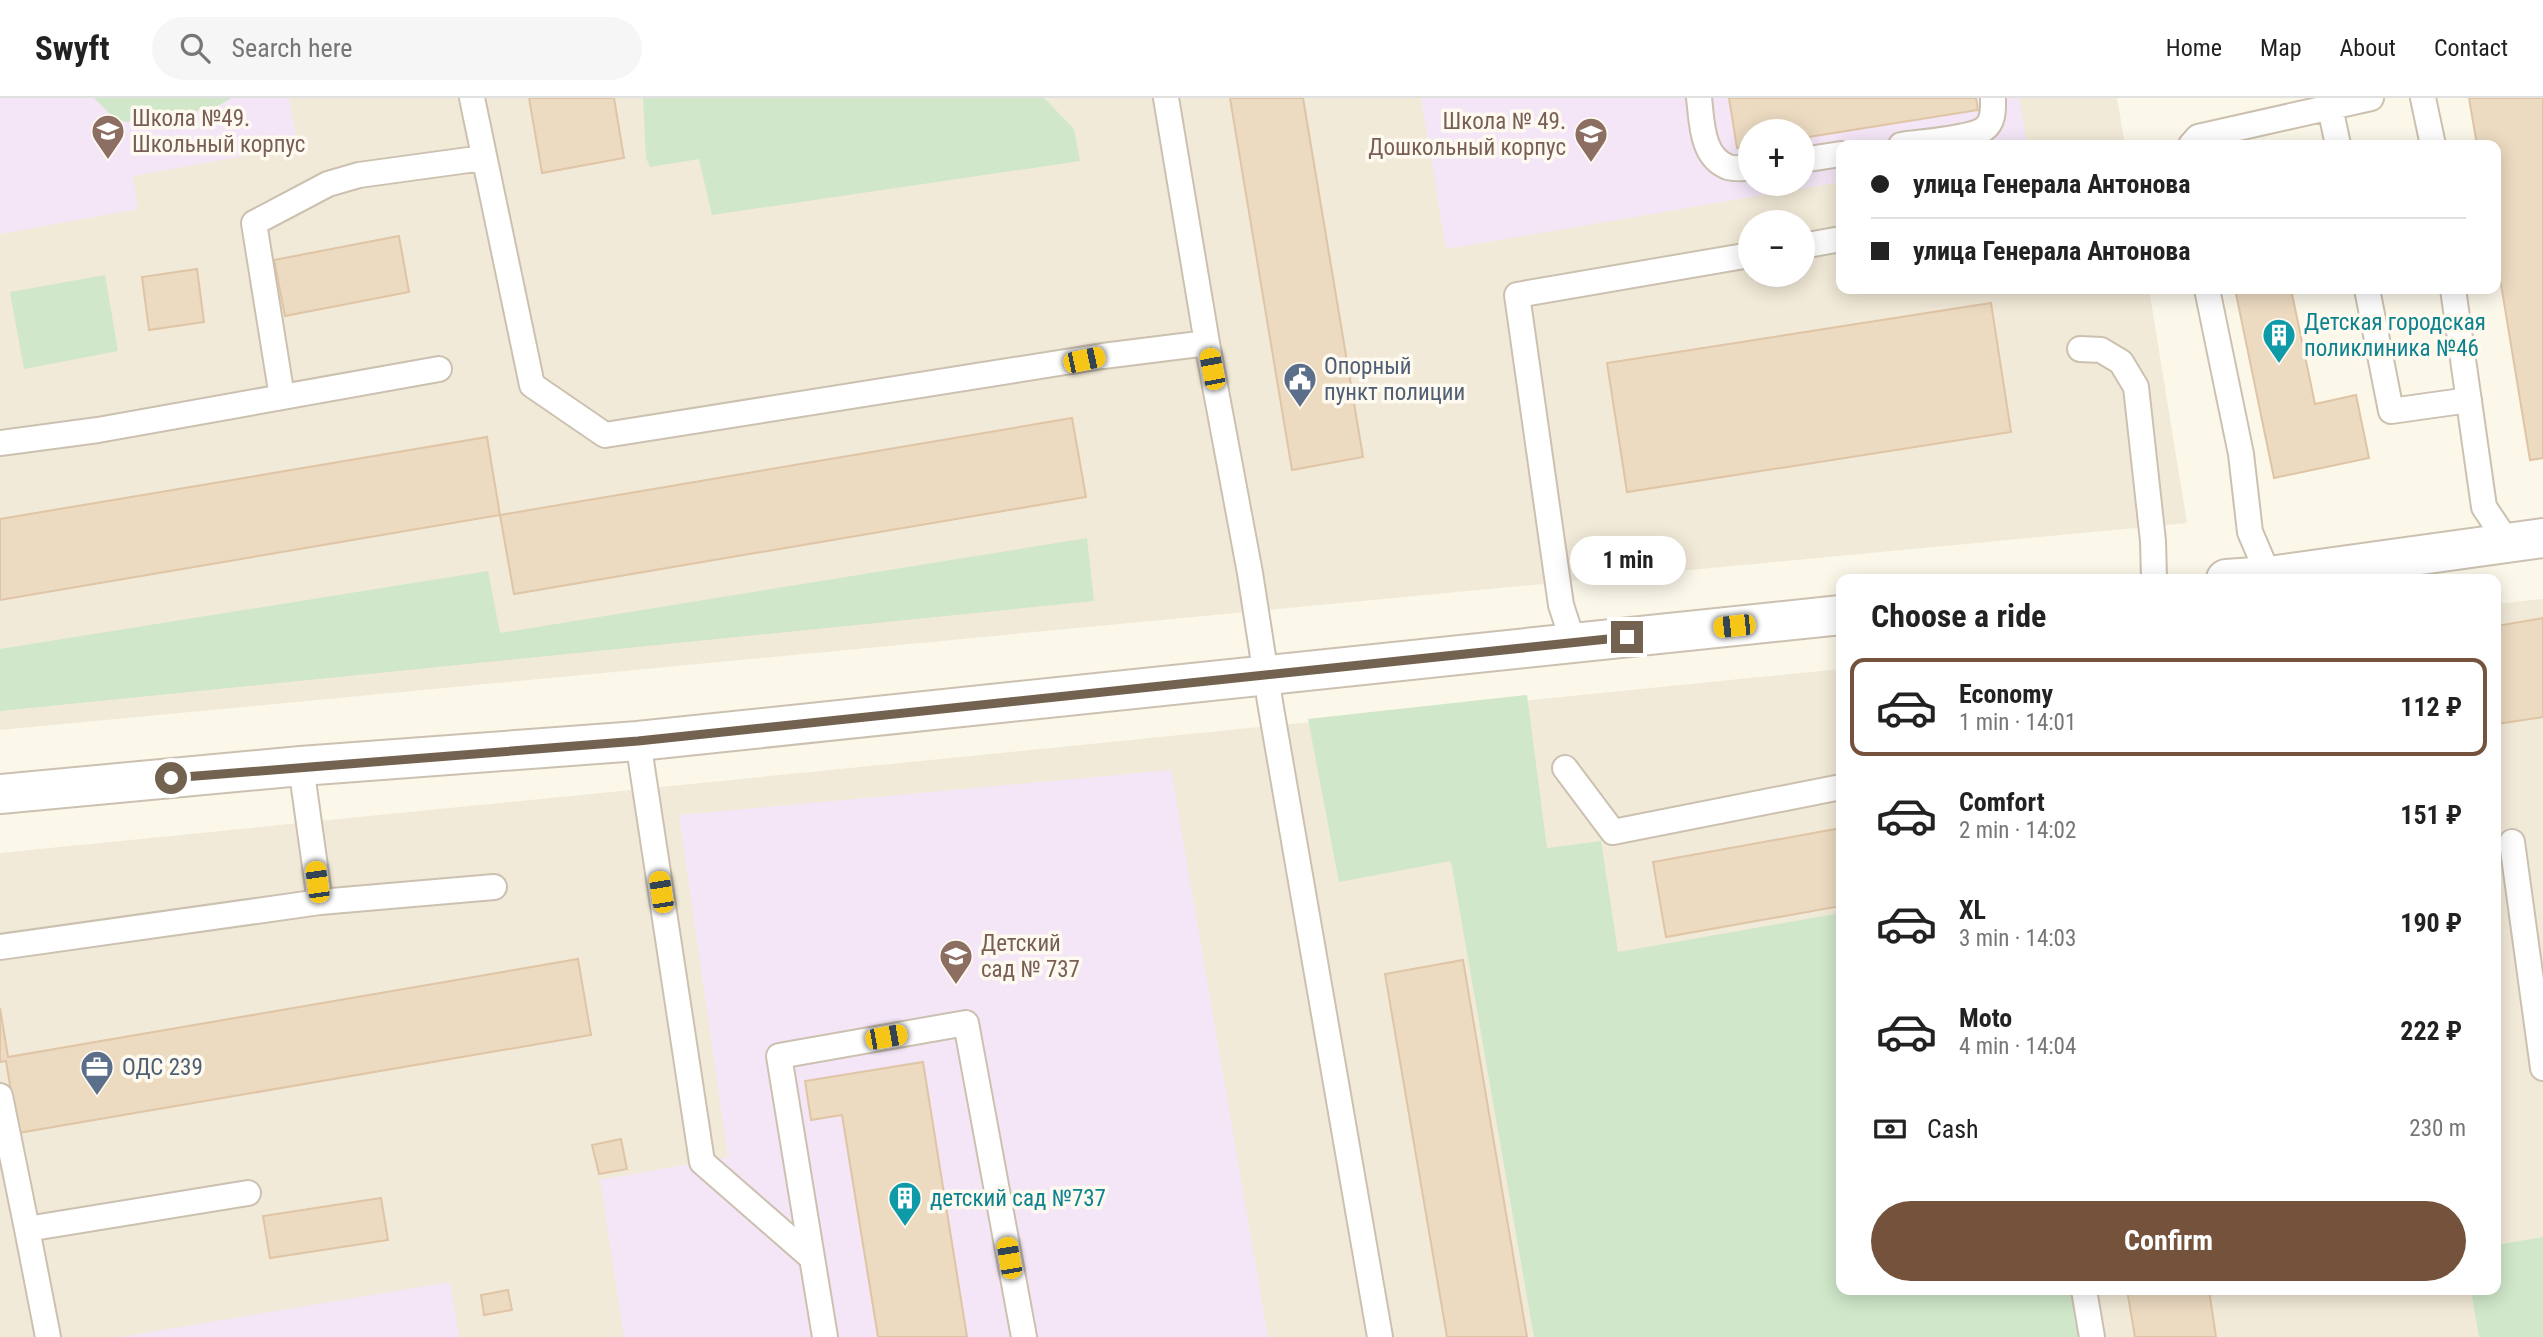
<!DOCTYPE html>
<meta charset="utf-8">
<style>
body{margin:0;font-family:"Roboto Condensed",sans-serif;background:#f6f6f6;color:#222;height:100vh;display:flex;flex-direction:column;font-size:26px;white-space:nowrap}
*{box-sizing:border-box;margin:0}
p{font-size:23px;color:#767676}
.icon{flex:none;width:38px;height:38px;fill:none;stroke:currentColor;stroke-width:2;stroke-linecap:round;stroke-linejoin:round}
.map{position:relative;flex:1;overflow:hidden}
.panel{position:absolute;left:1836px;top:476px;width:665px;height:721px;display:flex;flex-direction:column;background:#fff;border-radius:14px;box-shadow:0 4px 18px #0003}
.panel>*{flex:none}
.guide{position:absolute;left:1836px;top:42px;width:665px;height:154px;border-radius:14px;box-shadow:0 4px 18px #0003;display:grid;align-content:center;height:154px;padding:0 35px;background:#fff}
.tools{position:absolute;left:1738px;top:21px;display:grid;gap:14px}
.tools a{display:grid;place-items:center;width:77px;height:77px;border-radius:50%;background:#fff;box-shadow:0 4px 18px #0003;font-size:35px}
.end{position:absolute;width:32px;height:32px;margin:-16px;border:9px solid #73624f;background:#fff;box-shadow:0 0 0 4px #fff}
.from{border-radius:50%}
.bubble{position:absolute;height:49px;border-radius:24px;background:#fff;box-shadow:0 4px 18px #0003;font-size:23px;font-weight:700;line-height:49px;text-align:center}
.car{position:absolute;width:21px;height:42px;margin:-21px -10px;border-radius:9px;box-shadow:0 0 5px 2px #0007;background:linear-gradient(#f5c518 24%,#345 0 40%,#f5c518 0 76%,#345 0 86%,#f5c518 0)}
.guide b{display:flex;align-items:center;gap:24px;height:66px;font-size:26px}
.guide b+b{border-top:2px solid #e0e0e0}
.guide i{width:18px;height:18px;background:#222}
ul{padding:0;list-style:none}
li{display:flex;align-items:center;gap:21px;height:98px;margin:0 14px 10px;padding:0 21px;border:4px solid transparent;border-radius:14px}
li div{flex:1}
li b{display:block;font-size:26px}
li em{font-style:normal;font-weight:700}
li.on{border-color:#74523b}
li>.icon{width:63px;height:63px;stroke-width:1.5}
h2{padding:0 35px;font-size:32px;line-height:84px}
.pay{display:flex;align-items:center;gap:18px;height:77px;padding:0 35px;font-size:26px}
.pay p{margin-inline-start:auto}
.cta{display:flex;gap:14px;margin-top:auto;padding:14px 35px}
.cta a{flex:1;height:80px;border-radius:42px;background:#74523b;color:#fff;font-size:28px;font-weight:700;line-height:80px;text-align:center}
header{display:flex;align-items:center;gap:42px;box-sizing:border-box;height:98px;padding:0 35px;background:#fff;border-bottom:2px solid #e0e0e0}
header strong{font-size:33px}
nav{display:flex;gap:38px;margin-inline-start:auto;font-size:24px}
.search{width:490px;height:63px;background:#f6f6f6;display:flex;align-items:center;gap:18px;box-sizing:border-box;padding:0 24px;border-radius:38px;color:#767676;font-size:26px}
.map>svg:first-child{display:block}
</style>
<header>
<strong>Swyft</strong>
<div class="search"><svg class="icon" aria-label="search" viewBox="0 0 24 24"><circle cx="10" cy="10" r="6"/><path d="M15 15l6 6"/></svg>Search here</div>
<nav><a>Home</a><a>Map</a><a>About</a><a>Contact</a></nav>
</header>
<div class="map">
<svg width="2543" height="1239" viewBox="0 0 2543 1239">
<rect width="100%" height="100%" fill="#fbf7e9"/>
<path fill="#f2ead8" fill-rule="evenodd" d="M0,0H2117L2125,47H1841V191H2149L2187,425L0,632ZM1750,33H1802V86H1750ZM1750,124H1802V177H1750Z
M2543,501V1239H0V755L1841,571V1192H2496V506Z"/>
<path fill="#f4e6f7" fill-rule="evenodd" d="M0,0H289L298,48L133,78L138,111L0,136Z
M1421,0H2019L2027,47H1841V84L1446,151ZM1750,33H1802V86H1750Z
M1171,672L1268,1239H624L600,1082L728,1059L679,717Z
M450,1184L459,1239H121Z"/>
<path fill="#d0e7c9" d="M94,0H232L214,10L126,24L114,20Z
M643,0H1044L1074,31L1080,63L712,117L699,61L650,69L646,60Z
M105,177L118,253L24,271L10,194Z
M1087,440L1094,503L0,613V551L488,473L500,535Z
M1527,597L1547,750L1601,743L1618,854L1841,815V1192H2078L2086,1239H1534L1451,763L1339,784L1308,621Z
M2543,1139V1239H2479L2471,1192H2496V1147Z"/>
<path fill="#ecdac1" stroke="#dfc5a5" stroke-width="2" d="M529,0H614L624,60L542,75Z
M1230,0H1303L1363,359L1292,372Z
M1729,0H1976L1978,12L1802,40V33H1750V48L1737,50Z
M2469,0H2543V360L2530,362L2496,156V47H2477Z
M399,138L409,194L285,218L274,162Z
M197,171L204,224L149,232L142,179Z
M2235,191H2291L2315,306L2356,297L2369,360L2274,380Z
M1991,205L2011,334L1627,394L1607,265Z
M1072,320L1086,399L514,496L500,417Z
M487,339L500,417L0,502V421Z
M2543,520V619L2496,626V528Z
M1841,730V808L1666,839L1653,764Z
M578,861L591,937L18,1035L6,963L0,964V910L8,959Z
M1463,862L1527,1239H1447L1396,940L1385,876Z
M923,964L967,1239H878L842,1017L811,1022L805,983Z
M621,1041L627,1071L599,1076L592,1047Z
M381,1100L388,1142L270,1160L263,1118Z
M508,1192L512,1212L484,1217L481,1197Z
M2127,1192H2209L2216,1239H2135Z"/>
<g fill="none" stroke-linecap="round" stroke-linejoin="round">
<defs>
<path id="service" d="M472,0L532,287L605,337L1103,258L1207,245
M1166,0L1207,245L1250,475L1271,610L1380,1239
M1699,0C1702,23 1701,59 1728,69C1734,71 1743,70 1750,70
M2423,0L2433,47
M2330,9L2338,47
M1901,47C1920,44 1970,41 1984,31C1994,24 1993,11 1993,0
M2191,47L2198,39L2371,0
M1802,62L1841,56
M1802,148L1841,141
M2207,191L2241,356L2250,434L2270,481
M2367,191L2391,313L2469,302
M2453,191L2484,409L2508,445
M2080,251L2101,252L2121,264L2136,289L2153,443L2154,481
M282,299L254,125L328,86L359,77L483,60
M0,345L98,332L439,271
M1573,544L1561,507L1517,197L1750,157
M638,643L702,1064L812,1160
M1565,670L1613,734L1841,689
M2512,744L2543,970
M320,804L494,789
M0,849L320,804L301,668
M0,998L27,1131L248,1095
M27,1131L48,1239
M2084,1192L2092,1239
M825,1239L779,958L966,925L1024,1239"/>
<path id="minor" d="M2226,481L2269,478L2543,440
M0,696L301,668L638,643L1841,517"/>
</defs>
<use href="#service" stroke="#ccc1b0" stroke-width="28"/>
<use href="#minor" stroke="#ccc1b0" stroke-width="42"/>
<use href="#service" stroke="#fff" stroke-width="24"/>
<use href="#minor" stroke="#fff" stroke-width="38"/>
</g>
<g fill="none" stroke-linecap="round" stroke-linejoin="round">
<path stroke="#73624f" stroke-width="9" d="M171,680L638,643L1627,539"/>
</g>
<defs>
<symbol id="school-pin" viewBox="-11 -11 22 30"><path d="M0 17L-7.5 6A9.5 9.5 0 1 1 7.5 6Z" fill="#8d6e63" stroke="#fefaf0"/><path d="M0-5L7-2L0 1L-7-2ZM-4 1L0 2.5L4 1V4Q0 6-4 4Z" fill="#fff"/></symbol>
<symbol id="building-pin" viewBox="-11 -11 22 30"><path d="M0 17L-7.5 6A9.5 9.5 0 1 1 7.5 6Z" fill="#0f9aa8" stroke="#fefaf0"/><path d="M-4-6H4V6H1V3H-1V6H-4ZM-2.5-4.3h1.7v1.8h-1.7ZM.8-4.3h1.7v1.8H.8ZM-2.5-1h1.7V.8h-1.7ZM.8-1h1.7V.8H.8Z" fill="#fff"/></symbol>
<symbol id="civic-pin" viewBox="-11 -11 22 30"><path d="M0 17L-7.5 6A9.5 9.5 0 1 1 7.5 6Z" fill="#5c6f8a" stroke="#fefaf0"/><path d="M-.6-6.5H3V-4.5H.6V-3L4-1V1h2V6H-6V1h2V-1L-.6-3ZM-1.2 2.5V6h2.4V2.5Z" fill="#fff"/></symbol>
<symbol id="office-pin" viewBox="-11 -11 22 30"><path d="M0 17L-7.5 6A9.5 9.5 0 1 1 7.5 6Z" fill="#5c6f8a" stroke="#fefaf0"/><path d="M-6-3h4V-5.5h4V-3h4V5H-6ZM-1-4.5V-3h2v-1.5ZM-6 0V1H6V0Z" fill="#fff"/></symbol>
</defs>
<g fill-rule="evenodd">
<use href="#school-pin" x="89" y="14" width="38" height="52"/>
<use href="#school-pin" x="1572" y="17" width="38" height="52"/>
<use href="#building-pin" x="2260" y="218" width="38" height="52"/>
<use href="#civic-pin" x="1281" y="262" width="38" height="52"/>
<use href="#school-pin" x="937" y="839" width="38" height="52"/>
<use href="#office-pin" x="78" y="950" width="38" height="52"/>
<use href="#building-pin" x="886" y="1081" width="38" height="52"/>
</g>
<g text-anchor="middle" stroke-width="7" stroke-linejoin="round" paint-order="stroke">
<g font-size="23" fill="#785e54" stroke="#fefaf0" text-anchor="start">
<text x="132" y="28">Школа №49.<tspan x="132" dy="26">Школьный корпус</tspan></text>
<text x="1566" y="31" text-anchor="end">Школа № 49.<tspan x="1566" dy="26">Дошкольный корпус</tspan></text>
<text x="981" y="853">Детский<tspan x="981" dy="26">сад № 737</tspan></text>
</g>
<g font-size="23" fill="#0d838f" stroke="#fefaf0" text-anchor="start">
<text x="2304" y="232">Детская городская<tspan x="2304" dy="26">поликлиника №46</tspan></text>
<text x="930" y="1108">детский сад №737</text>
</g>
<g font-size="23" fill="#4e5e75" stroke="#fefaf0" text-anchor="start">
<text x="1324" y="276">Опорный<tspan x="1324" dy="26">пункт полиции</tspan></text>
<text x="122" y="977">ОДС 239</text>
</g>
</g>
</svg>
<div class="tools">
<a>+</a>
<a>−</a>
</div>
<i class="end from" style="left:171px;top:680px"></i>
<i class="end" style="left:1627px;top:539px"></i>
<div class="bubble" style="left:1570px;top:438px;width:116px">1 min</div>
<i class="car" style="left:1084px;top:262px;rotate:78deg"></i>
<i class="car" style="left:1212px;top:271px;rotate:349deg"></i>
<i class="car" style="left:1734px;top:528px;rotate:264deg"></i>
<i class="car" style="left:317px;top:784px;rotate:352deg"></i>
<i class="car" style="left:661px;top:794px;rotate:351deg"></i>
<i class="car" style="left:886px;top:939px;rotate:80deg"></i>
<i class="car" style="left:1009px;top:1160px;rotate:350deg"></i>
<div class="guide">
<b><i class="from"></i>улица Генерала Антонова</b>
<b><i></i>улица Генерала Антонова</b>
</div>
<section class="panel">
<h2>Choose a ride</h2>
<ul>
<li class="on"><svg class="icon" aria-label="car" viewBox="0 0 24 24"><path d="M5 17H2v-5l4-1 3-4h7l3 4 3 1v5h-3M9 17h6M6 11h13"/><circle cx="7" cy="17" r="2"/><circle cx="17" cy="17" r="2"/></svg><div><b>Economy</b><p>1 min · 14:01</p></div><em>112 ₽</em></li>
<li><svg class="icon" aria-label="car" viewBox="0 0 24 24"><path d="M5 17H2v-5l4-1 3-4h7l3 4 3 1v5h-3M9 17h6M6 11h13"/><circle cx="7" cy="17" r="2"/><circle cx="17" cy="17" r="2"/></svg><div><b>Comfort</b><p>2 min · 14:02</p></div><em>151 ₽</em></li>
<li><svg class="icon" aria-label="car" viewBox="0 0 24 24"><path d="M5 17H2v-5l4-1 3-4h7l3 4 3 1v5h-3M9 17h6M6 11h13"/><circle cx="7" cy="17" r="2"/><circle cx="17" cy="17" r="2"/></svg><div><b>XL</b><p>3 min · 14:03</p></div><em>190 ₽</em></li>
<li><svg class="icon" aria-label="car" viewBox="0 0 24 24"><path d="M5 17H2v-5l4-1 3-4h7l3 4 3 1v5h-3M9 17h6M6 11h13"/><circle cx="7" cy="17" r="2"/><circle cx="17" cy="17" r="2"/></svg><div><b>Moto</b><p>4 min · 14:04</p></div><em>222 ₽</em></li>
</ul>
<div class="pay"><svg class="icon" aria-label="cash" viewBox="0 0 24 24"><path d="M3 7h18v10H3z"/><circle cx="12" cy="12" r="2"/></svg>Cash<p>230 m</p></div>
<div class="cta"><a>Confirm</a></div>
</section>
</div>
